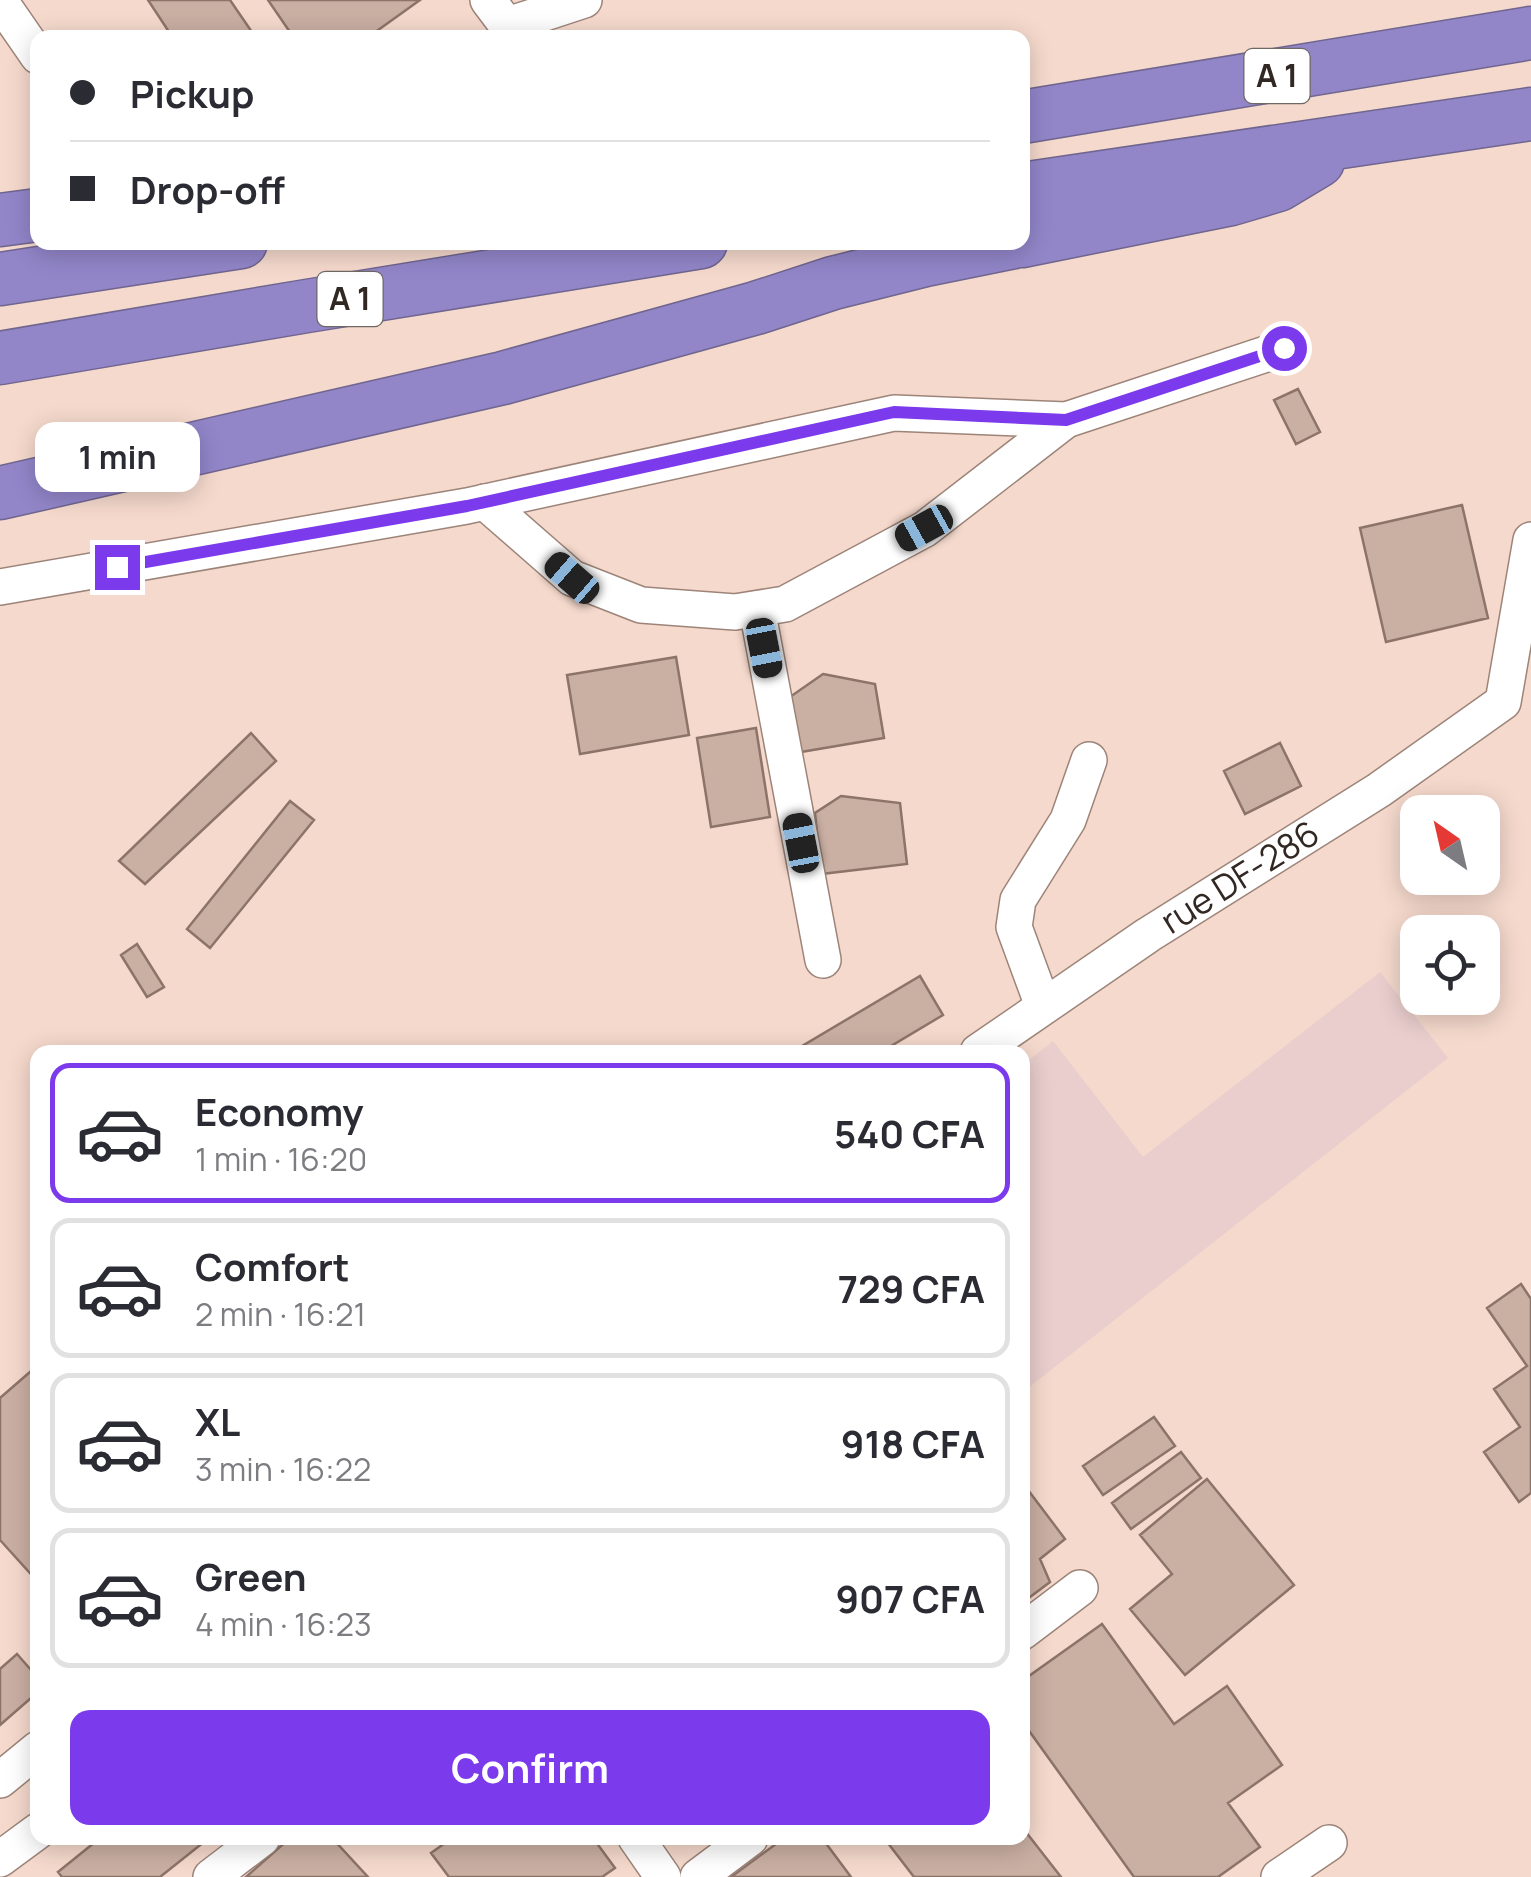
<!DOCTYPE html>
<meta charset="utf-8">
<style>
body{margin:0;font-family:Manrope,sans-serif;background:#f7f7f7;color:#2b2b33;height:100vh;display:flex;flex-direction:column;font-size:38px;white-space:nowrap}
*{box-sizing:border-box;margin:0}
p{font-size:32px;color:#7c7c81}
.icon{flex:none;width:55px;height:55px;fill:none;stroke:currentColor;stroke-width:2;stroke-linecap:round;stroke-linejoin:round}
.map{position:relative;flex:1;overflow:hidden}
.side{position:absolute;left:30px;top:1045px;width:1000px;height:800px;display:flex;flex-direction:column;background:#fff;border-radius:20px;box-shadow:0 5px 25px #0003}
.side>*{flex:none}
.top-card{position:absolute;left:30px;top:30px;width:1000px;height:220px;border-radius:20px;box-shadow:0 5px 25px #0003;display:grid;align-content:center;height:220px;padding:0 40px;background:#fff}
.needle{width:65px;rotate:326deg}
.buttons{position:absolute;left:1400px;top:795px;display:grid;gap:20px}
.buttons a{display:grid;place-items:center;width:100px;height:100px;border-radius:20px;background:#fff;box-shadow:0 5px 25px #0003;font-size:50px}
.end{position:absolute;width:45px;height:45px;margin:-22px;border:12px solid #7c3aed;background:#fff;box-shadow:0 0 0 5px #fff}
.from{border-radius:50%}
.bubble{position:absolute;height:70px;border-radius:20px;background:#fff;box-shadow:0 5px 25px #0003;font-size:32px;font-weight:700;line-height:70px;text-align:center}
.car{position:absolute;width:30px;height:60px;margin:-30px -15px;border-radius:12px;box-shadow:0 0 8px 2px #0007;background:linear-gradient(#222 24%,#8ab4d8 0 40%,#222 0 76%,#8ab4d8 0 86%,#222 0)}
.top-card b{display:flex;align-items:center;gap:35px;height:95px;font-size:38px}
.top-card b+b{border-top:2px solid #e1e1e2}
.top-card i{width:25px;height:25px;background:#2b2b33}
ul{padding:18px 0 0;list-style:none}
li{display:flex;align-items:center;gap:30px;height:140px;margin:0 20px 15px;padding:0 20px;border:5px solid #e1e1e2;border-radius:20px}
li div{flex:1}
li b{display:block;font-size:38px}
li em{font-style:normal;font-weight:700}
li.active{border-color:#7c3aed}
li>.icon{width:90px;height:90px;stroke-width:1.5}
.cta{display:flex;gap:20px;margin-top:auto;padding:20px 40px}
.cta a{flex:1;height:115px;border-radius:20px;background:#7c3aed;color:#fff;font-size:40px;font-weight:700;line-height:115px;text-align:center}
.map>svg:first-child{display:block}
</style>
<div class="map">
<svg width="1531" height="1877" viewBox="0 0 1531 1877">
<rect width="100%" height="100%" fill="#f5d9cc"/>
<path fill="#e9cecd" d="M1380,972L1448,1058L1023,1392V1065L1053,1041L1143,1157Z"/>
<path fill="#caafa3" stroke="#8d7469" stroke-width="2.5" d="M148,0H230L256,38H173Z
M268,0H420L367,38H294Z
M1298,389L1320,432L1296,444L1274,400Z
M1462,505L1488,618L1386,642L1360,528Z
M676,657L689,735L580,754L567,675Z
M823,674L875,684L884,738L795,753L787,699Z
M756,728L770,817L711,827L697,738Z
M251,733L276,761L145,884L119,861Z
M1280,743L1301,786L1245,814L1224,771Z
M841,796L900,803L907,864L821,874L815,813Z
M290,801L314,820L210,948L187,929Z
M137,944L164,987L147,997L121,955Z
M920,976L943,1015L881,1052H792Z
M1521,1284L1531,1299V1493L1519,1502L1484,1452L1520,1427L1494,1389L1527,1366L1487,1308Z
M38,1365V1582L0,1540V1398Z
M1154,1417L1175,1446L1103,1495L1083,1466Z
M1181,1452L1201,1478L1131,1529L1112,1503Z
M1207,1479L1294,1585L1185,1675L1130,1609L1172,1574L1140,1535Z
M1022,1482L1065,1539L1040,1559L1050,1582L1022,1603Z
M1102,1624L1174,1724L1227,1686L1282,1765L1228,1803L1260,1847L1218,1877H1134L1022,1721V1681Z
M17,1654L38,1678V1692L0,1725V1669Z
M1022,1827L1061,1877H914L884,1838H1022Z
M100,1838H209L160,1877H62L58,1872Z
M290,1838H332L368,1877H246Z
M452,1838H593L615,1868L602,1877H449L431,1853Z
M784,1838H822L851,1877H731Z"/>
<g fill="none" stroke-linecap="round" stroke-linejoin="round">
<defs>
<g id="minor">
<path d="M488,0L503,20L514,23L584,0"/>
<path d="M0,1L38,56"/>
<path d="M485,502L572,578L641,605L735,612L785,604L925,529L1066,420"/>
<path d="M0,587L467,506L894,413L1066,420L1284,348"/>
<path d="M757,609L823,960"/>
<path d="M1043,1006L1014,927L1018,900L1068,820L1089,760"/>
<path id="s1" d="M978,1052L1148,935L1379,790L1503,702L1531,540"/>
<path d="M1022,1632L1080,1588"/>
<path d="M0,1780L38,1749"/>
<path d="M636,1838L663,1877"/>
<path d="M0,1859L38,1831"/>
<path d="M211,1877L262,1838"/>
<path d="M698,1877L750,1838"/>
<path d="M1279,1877L1329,1843"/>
</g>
<path id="highway" d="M1022,117L1531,33
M1022,189L1531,114
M0,220L38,215
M1022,241L1231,199L1278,185L1318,161
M0,279L241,242
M0,358L307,306L701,242
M0,493L503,378L756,308L833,283L925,260L1014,242"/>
</defs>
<use href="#minor" stroke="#9d8479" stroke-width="38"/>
<use href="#highway" stroke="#70658f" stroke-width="55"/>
<use href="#minor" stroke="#fff" stroke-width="35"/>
<use href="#highway" stroke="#9286c9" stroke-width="52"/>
</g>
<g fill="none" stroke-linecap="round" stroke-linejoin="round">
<path stroke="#7c3aed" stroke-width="12" d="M117,567L467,506L894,412L1066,420L1284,348"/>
</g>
<g text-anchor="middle" stroke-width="8" stroke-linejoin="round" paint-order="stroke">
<g fill="#fff" stroke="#706865" stroke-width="2.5">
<rect x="1244.5" y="49" width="65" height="54" rx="8"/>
<rect x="317.5" y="272" width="65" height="54" rx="8"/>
</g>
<g font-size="32" font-weight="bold" fill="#322823">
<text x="1277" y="87">A 1</text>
<text x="350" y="310">A 1</text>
</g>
<g font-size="35" fill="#322823" stroke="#fff">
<text dy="12" stroke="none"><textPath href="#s1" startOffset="315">rue DF-286</textPath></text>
</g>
</g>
</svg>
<div class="buttons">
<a><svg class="needle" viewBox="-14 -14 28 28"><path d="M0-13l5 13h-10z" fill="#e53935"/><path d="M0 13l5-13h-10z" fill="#7c7c81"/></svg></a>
<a><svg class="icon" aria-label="locate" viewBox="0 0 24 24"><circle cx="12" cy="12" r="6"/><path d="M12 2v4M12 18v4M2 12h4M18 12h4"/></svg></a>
</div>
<i class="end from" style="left:1284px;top:348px"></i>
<i class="end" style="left:117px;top:567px"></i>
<div class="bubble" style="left:35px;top:422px;width:165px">1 min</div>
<i class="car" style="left:924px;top:528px;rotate:241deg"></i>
<i class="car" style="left:572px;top:578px;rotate:311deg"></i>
<i class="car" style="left:764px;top:648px;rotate:169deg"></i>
<i class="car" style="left:801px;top:843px;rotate:349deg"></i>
<div class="top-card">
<b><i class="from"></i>Pickup</b>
<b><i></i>Drop-off</b>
</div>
<section class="side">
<ul>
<li class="active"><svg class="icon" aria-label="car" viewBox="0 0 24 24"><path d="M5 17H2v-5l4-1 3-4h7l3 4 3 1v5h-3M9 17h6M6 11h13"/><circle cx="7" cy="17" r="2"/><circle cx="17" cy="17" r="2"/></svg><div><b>Economy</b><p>1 min · 16:20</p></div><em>540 CFA</em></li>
<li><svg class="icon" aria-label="car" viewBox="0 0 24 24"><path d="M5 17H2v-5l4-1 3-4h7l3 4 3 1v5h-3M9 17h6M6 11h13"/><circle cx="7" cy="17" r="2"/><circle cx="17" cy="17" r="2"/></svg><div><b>Comfort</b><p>2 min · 16:21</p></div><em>729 CFA</em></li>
<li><svg class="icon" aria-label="car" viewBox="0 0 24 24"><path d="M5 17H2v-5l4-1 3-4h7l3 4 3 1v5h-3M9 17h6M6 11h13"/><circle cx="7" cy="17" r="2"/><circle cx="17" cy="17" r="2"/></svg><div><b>XL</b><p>3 min · 16:22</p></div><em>918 CFA</em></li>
<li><svg class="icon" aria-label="car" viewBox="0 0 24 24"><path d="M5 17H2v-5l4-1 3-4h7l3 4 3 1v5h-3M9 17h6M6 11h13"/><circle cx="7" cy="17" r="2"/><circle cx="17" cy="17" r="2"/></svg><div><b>Green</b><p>4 min · 16:23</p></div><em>907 CFA</em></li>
</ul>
<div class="cta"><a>Confirm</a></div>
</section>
</div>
